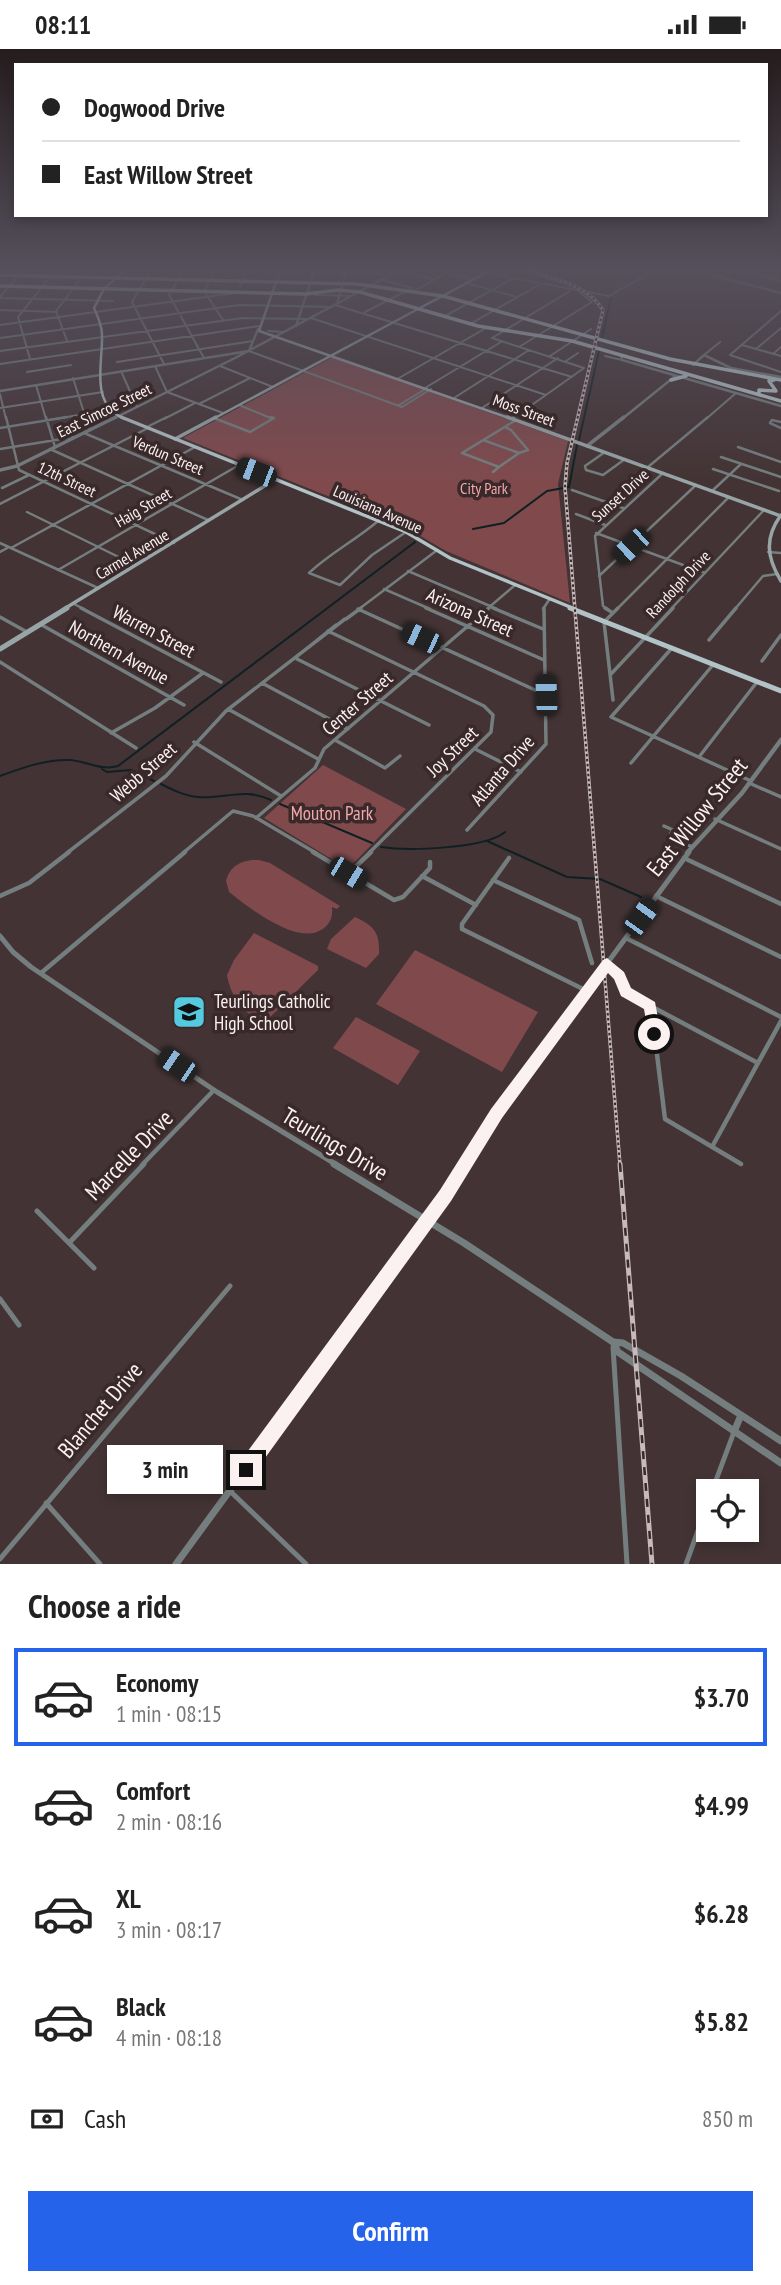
<!DOCTYPE html>
<meta charset="utf-8">
<style>
body{margin:0;font-family:"PT Sans Narrow",sans-serif;background:#f2f2f2;color:#222;height:100vh;display:flex;flex-direction:column;font-size:26px;white-space:nowrap}
*{box-sizing:border-box;margin:0}
p{font-size:23px;color:#767676}
.icon{flex:none;width:38px;height:38px;fill:none;stroke:currentColor;stroke-width:2;stroke-linecap:round;stroke-linejoin:round}
.map{position:relative;height:1515px;overflow:hidden}
.sheet{display:flex;flex-direction:column;background:#fff;flex:1}
.sheet>*{flex:none}
.guide{position:absolute;left:14px;top:14px;width:754px;height:154px;border-radius:0px;box-shadow:0 4px 10px #0003;display:grid;align-content:center;height:154px;padding:0 28px;background:#fff}
.buttons{position:absolute;left:696px;top:1430px;display:grid;gap:14px}
.buttons a{display:grid;place-items:center;width:63px;height:63px;border-radius:0px;background:#fff;box-shadow:0 4px 10px #0003;font-size:35px}
.end{position:absolute;width:32px;height:32px;margin:-16px;border:9px solid #fbf1f1;background:#111;box-shadow:0 0 0 4px #111}
.from{border-radius:50%}
.bubble{position:absolute;height:49px;border-radius:0px;background:#fff;box-shadow:0 4px 10px #0003;font-size:23px;font-weight:700;line-height:49px;text-align:center}
.car{position:absolute;width:21px;height:42px;margin:-21px -10px;border-radius:9px;box-shadow:0 0 5px 2px #0007;background:linear-gradient(#222 24%,#8ab4d8 0 40%,#222 0 76%,#8ab4d8 0 86%,#222 0)}
.guide b{display:flex;align-items:center;gap:24px;height:66px;font-size:26px}
.guide b+b{border-top:2px solid #e0e0e0}
.guide i{width:18px;height:18px;background:#222}
ul{padding:0;list-style:none}
li{display:flex;align-items:center;gap:21px;height:98px;margin:0 14px 10px;padding:0 14px;border:4px solid transparent;border-radius:0px}
li div{flex:1}
li b{display:block;font-size:26px}
li em{font-style:normal;font-weight:700}
li.on{border-color:#2563eb}
li>.icon{width:63px;height:63px;stroke-width:1.5}
h2{padding:0 28px;font-size:32px;line-height:84px}
.pay{display:flex;align-items:center;gap:18px;height:77px;padding:0 28px;font-size:26px}
.pay p{margin-inline-start:auto}
.button{display:flex;gap:14px;margin-top:auto;padding:14px 28px}
.button a{flex:1;height:80px;border-radius:0px;background:#2563eb;color:#fff;font-size:28px;font-weight:700;line-height:80px;text-align:center}
.status{display:flex;justify-content:space-between;align-items:center;height:49px;padding:0 35px;background:#fff;direction:ltr}
.status svg{height:19px;fill:currentColor}
.map>svg:first-child{display:block}
</style>
<div class="status"><b>08:11</b><svg viewBox="0 0 49 12"><path d="M0 12V9h3v3zM5 12V6h3v6zM10 12V3h3v9zM15 12V0h3v12zM26 1h20v11H26zM47 4h2v5h-2z"/></svg></div>
<div class="map">
<svg width="781" height="1515" viewBox="0 0 781 1515">
<rect width="100%" height="100%" fill="#433334"/>
<path fill="#804a4d" d="M333,308L568,392L558,435L570,554L446,502L405,478L183,389Z
M323,716L406,760L348,820L264,769Z
M259,811L270,814L340,857L337,860L332,858C333,868 330,876 321,881C297,896 249,859 229,843L226,832C230,816 243,810 259,811Z
M355,868C374,877 380,883 379,905L366,919L327,900L331,890Z
M254,884L318,917V921L263,975C243,963 231,949 227,926L234,911Z
M415,901L538,963L502,1023L376,955Z
M356,968L420,1002L398,1036L333,999Z"/>
<g fill="none" stroke-linecap="round" stroke-linejoin="round">
<path stroke="#0f2023" stroke-width="2" d="M602,289L611,249
M579,391L599,302
M473,480L504,474L547,442L569,438L577,396
M102,720L107,723L131,721L154,732
M0,727C22,719 46,710 70,711C87,712 100,722 118,717L415,493
M161,735C173,741 185,747 198,748C227,750 243,738 271,751
M280,755L372,794
M487,792L567,828L600,830L641,848
M381,798C407,802 485,800 505,783"/>
<path stroke="#757e7f" stroke-width="2" d="M152,220L132,253L164,315
M183,220L392,225
M184,220L169,246L204,309
M465,220L609,247L657,220
M215,222L204,242L223,271
M447,225L474,230
M416,226L433,230
M760,226L781,232
M505,227L514,220
M382,231L413,239
M466,234L517,248
M240,238L247,221
M416,241L453,220
M315,246L351,247
M0,248L19,226
M0,249L113,252
M335,256L572,328
M0,261L57,263
M781,262L730,306L781,323
M365,263L410,240
M445,267L512,230
M311,269L546,346
M470,275L539,236
M0,276L235,244
M268,282L284,283
M0,289L239,256L331,258
M492,289L584,319L512,370
M492,289L570,242
M67,292L56,262L82,228
M742,296L781,307
M519,298L592,253L578,242
M756,300L781,279
M0,302L243,269L306,270
M249,302L402,358L431,340
M773,305L781,298
M704,306L720,293
M550,307L591,280
M605,307L622,311
M30,310L18,268L51,227
M566,312L578,304
M117,313L253,292
M0,315L259,277
M155,317L167,343L223,364
M220,317L273,338
M121,322L137,358
M27,323L71,316
M73,329L86,370
M399,329L486,279
M36,336L46,370
M425,339L501,293
M0,345L6,370
M454,349L529,301
M199,355L250,329
M239,356L273,370
M399,356L427,339
M0,359L103,343
M482,359L558,309
M56,370L84,365
M164,370L195,354
M706,370L736,344"/>
<path stroke="#757e7f" stroke-width="2.5" d="M6,368L19,421L174,494
M46,368L55,398
M86,368L90,381
M214,369L250,383L274,369L271,368
M511,370L514,368
M781,373L772,371L770,374L781,379
M147,378L167,368
M505,378L511,381L528,401L519,404
M0,379L67,368
M84,384L243,451
M738,398L781,413
M0,400L74,388
M50,400L208,471
M605,403L585,417L586,421L603,426L625,410
M462,404L499,418L519,404L483,391
M462,404L516,371
M721,408L781,428
M648,418L708,368
M713,420L779,442
M493,423L499,418
M2,439L29,426
M572,441L623,459
M712,442L741,415
M0,455L148,379
M27,463L135,516
M576,465L605,476
M378,472C356,491 330,504 309,524L340,536L372,506L406,483
M596,484L705,524
M0,494L98,539
M11,499L195,398
M0,503L9,498
M768,503L781,504
M58,521L239,416
M408,522L497,560
M599,527L696,436
M384,540L430,560
M74,555L84,560
M359,560L436,502
M487,560L514,537
M543,560L549,551
M608,560L603,557L595,487L663,424
M617,560L729,448
M671,560L764,461
M735,560L763,527L777,525"/>
<path stroke="#757e7f" stroke-width="3.5" d="M81,559L221,633
M426,559L544,611
M493,559L543,580
M605,559L613,564
M358,560L546,646
M0,568L27,583
M346,570L361,559
M40,575L184,656
M328,582L484,657L493,666L491,683L369,804
M709,591L736,559
M671,600L611,668L751,732
M295,609L336,576
M297,610L429,676
M762,612L781,586
M0,613L136,699
M611,625L673,559
M262,634L348,680
M613,651L604,573L618,559
M228,660L318,710
M111,684L155,659L203,624
M335,691L385,719L400,707
M194,693L281,747
M475,700L521,723
M699,708L757,633
M631,714L712,617
M749,734L781,748
M256,769L315,719L324,700L489,559
M715,770L781,800
M664,777L673,781
M467,781L546,695L544,559
M684,786L673,781L670,786L692,798
M67,804L166,727L226,662L345,570
M183,804L233,762L253,767L316,804"/>
<path stroke="#757e7f" stroke-width="4.5" d="M313,803L394,851L403,848L430,819V813
M509,809L462,875V880L587,942
M684,809L781,855
M348,825L371,803
M422,827L476,856
M493,831L579,871L592,914
M0,847L29,834L69,803
M656,847L781,908
M626,889L781,968
M607,915L620,926L623,940L628,945L758,1014
M41,924L185,803
M651,957L665,1070L741,1115
M712,1098L781,972
M142,1116L214,1041"/>
<path stroke="#757e7f" stroke-width="5" d="M37,1162L94,1219
M69,1194L144,1115
M0,1250L19,1276
M613,1298L627,1515
M230,1442L306,1515
M712,1442L734,1383
M46,1454L100,1515
M0,1510L230,1237
M686,1515L709,1451"/>
<path stroke="#757e7f" stroke-width="2.5" d="M688,220L781,244
M276,233L281,220
M337,255L347,220
M296,277L315,220
M621,306L622,311L781,357
M693,316L704,306L731,319L781,328
M0,342L249,302L258,280
M113,370L235,309L402,220
M622,370L674,328"/>
<path stroke="#757e7f" stroke-width="3.5" d="M587,397L624,368
M0,421L17,417L116,368"/>
<path stroke="#757e7f" stroke-width="4.5" d="M687,804L742,744L781,691"/>
<path stroke="#757e7f" stroke-width="5" d="M0,887L13,903L31,918L217,1043L337,1116
M464,1116L497,1064L689,803"/>
<path stroke="#757e7f" stroke-width="7" d="M334,1115L464,1194L613,1293L618,1303L781,1414
M614,1293L623,1294L681,1327L781,1392
M734,1383L741,1366
M176,1515L445,1147L465,1115"/>
<path stroke="#97a5a7" stroke-width="2.5" d="M276,233L259,282L512,370
M104,240L126,220
M213,370L418,260"/>
<path stroke="#97a5a7" stroke-width="3.5" d="M507,368L781,467
M175,390L216,368
M781,466C764,489 767,509 781,532
M64,560L276,430"/>
<path stroke="#97a5a7" stroke-width="5" d="M0,600L67,559"/>
<path stroke="#b1c3c6" stroke-width="2.5" d="M104,240L94,259C98,268 102,276 102,286C103,315 89,355 125,370
M418,260L493,220"/>
<path stroke="#b1c3c6" stroke-width="3.5" d="M121,368L406,483L450,509L575,560"/>
<path stroke="#b1c3c6" stroke-width="5" d="M570,559L781,642"/>
<path stroke="#bdd0d4" stroke-width="3.5" d="M0,226L357,235L443,247L670,310L781,331
M0,237L306,245L338,241L360,243L478,277L572,292L781,352
M671,331L686,327
M759,346V341L776,342L769,332L774,331"/>
<defs>
<path id="rail-far1" d="M524,220C552,230 586,234 603,261L567,414L565,438L620,1116"/>
<path id="rail" d="M620,1115L652,1515"/>
</defs>
<use href="#rail-far1" stroke="#c6baba" stroke-width="3.5"/>
<use href="#rail" stroke="#c6baba" stroke-width="5"/>
<use href="#rail-far1" stroke="#39292a" stroke-width="2" stroke-dasharray="2.5" stroke-linecap="butt"/>
<use href="#rail" stroke="#39292a" stroke-width="2.5" stroke-dasharray="8" stroke-linecap="butt"/>
</g>
<linearGradient id="sky" x2="0" y2="1"><stop stop-color="#251c1d"/><stop offset="0.51" stop-color="#55505c"/><stop offset="1" stop-color="#55505c" stop-opacity="0"/></linearGradient>
<rect width="781" height="432" fill="url(#sky)"/>
<path fill="#fbf1f1" d="M607,909L624,923L631,939L655,953L661,985L659,989H649L644,960L621,947L614,930L608,924L502,1069L451,1152L252,1427L246,1430L239,1427L237,1421L239,1414L440,1141L491,1060L603,911Z"/>
<defs>
<symbol id="school-square" viewBox="-11 -11 22 22"><rect x="-9" y="-9" width="18" height="18" rx="4" fill="#54cade" stroke="#39292a"/><path d="M0-5L7-2L0 1L-7-2ZM-4 1L0 2.5L4 1V4Q0 6-4 4Z" fill="#111"/></symbol>
</defs>
<g fill-rule="evenodd">
<use href="#school-square" x="170" y="944" width="38" height="38"/>
</g>
<g text-anchor="middle" stroke-width="7" stroke-linejoin="round" paint-order="stroke">
<g font-size="16" fill="#fbf1f1" stroke="#39292a">
<text transform="translate(104 361) rotate(-26)" y="6">East Simcoe Street</text>
<text transform="translate(524 361) rotate(20)" y="6">Moss Street</text>
<text transform="translate(168 406) rotate(23)" y="6">Verdun Street</text>
<text transform="translate(67 430) rotate(25)" y="6">12th Street</text>
<text transform="translate(620 446) rotate(-42)" y="6">Sunset Drive</text>
<text transform="translate(143 458) rotate(-30)" y="6">Haig Street</text>
<text transform="translate(378 460) rotate(24)" y="6">Louisiana Avenue</text>
<text transform="translate(132 505) rotate(-31)" y="6">Carmel Avenue</text>
<text transform="translate(678 535) rotate(-47)" y="6">Randolph Drive</text>
</g>
<g font-size="16" fill="#f2a7ab" stroke="#39292a">
<text x="484" y="445">City Park</text>
</g>
<g font-size="19" fill="#fbf1f1" stroke="#39292a">
<text transform="translate(470 563) rotate(24)" y="7">Arizona Street</text>
<text transform="translate(154 582) rotate(28)" y="7">Warren Street</text>
<text transform="translate(119 603) rotate(29)" y="7">Northern Avenue</text>
<text transform="translate(357 654) rotate(-41)" y="7">Center Street</text>
<text transform="translate(452 702) rotate(-44)" y="7">Joy Street</text>
<text transform="translate(502 721) rotate(-49)" y="7">Atlanta Drive</text>
<text transform="translate(143 723) rotate(-41)" y="7">Webb Street</text>
</g>
<g font-size="19" fill="#f2a7ab" stroke="#39292a">
<text x="332" y="771">Mouton Park</text>
</g>
<g font-size="19" fill="#fbf1f1" stroke="#39292a" text-anchor="start">
<text x="214" y="959">Teurlings Catholic<tspan x="214" dy="22">High School</tspan></text>
</g>
<g font-size="23" fill="#fbf1f1" stroke="#39292a">
<text transform="translate(697 768) rotate(-51)" y="8">East Willow Street</text>
<text transform="translate(335 1095) rotate(31)" y="8">Teurlings Drive</text>
<text transform="translate(129 1106) rotate(-46)" y="8">Marcelle Drive</text>
<text transform="translate(100 1361) rotate(-50)" y="8">Blanchet Drive</text>
</g>
</g>
</svg>
<div class="buttons">
<a><svg class="icon" aria-label="locate" viewBox="0 0 24 24"><circle cx="12" cy="12" r="6"/><path d="M12 2v4M12 18v4M2 12h4M18 12h4"/></svg></a>
</div>
<i class="end from" style="left:654px;top:985px"></i>
<i class="end" style="left:246px;top:1421px"></i>
<div class="bubble" style="left:107px;top:1396px;width:116px">3 min</div>
<i class="car" style="left:256px;top:423px;rotate:291deg"></i>
<i class="car" style="left:631px;top:497px;rotate:227deg"></i>
<i class="car" style="left:421px;top:589px;rotate:295deg"></i>
<i class="car" style="left:546px;top:646px;rotate:358deg"></i>
<i class="car" style="left:348px;top:824px;rotate:121deg"></i>
<i class="car" style="left:641px;top:868px;rotate:36deg"></i>
<i class="car" style="left:177px;top:1016px;rotate:304deg"></i>
<div class="guide">
<b><i class="from"></i>Dogwood Drive</b>
<b><i></i>East Willow Street</b>
</div>
</div>
<section class="sheet">
<h2>Choose a ride</h2>
<ul>
<li class="on"><svg class="icon" aria-label="car" viewBox="0 0 24 24"><path d="M5 17H2v-5l4-1 3-4h7l3 4 3 1v5h-3M9 17h6M6 11h13"/><circle cx="7" cy="17" r="2"/><circle cx="17" cy="17" r="2"/></svg><div><b>Economy</b><p>1 min · 08:15</p></div><em>$3.70</em></li>
<li><svg class="icon" aria-label="car" viewBox="0 0 24 24"><path d="M5 17H2v-5l4-1 3-4h7l3 4 3 1v5h-3M9 17h6M6 11h13"/><circle cx="7" cy="17" r="2"/><circle cx="17" cy="17" r="2"/></svg><div><b>Comfort</b><p>2 min · 08:16</p></div><em>$4.99</em></li>
<li><svg class="icon" aria-label="car" viewBox="0 0 24 24"><path d="M5 17H2v-5l4-1 3-4h7l3 4 3 1v5h-3M9 17h6M6 11h13"/><circle cx="7" cy="17" r="2"/><circle cx="17" cy="17" r="2"/></svg><div><b>XL</b><p>3 min · 08:17</p></div><em>$6.28</em></li>
<li><svg class="icon" aria-label="car" viewBox="0 0 24 24"><path d="M5 17H2v-5l4-1 3-4h7l3 4 3 1v5h-3M9 17h6M6 11h13"/><circle cx="7" cy="17" r="2"/><circle cx="17" cy="17" r="2"/></svg><div><b>Black</b><p>4 min · 08:18</p></div><em>$5.82</em></li>
</ul>
<div class="pay"><svg class="icon" aria-label="cash" viewBox="0 0 24 24"><path d="M3 7h18v10H3z"/><circle cx="12" cy="12" r="2"/></svg>Cash<p>850 m</p></div>
<div class="button"><a>Confirm</a></div>
</section>
